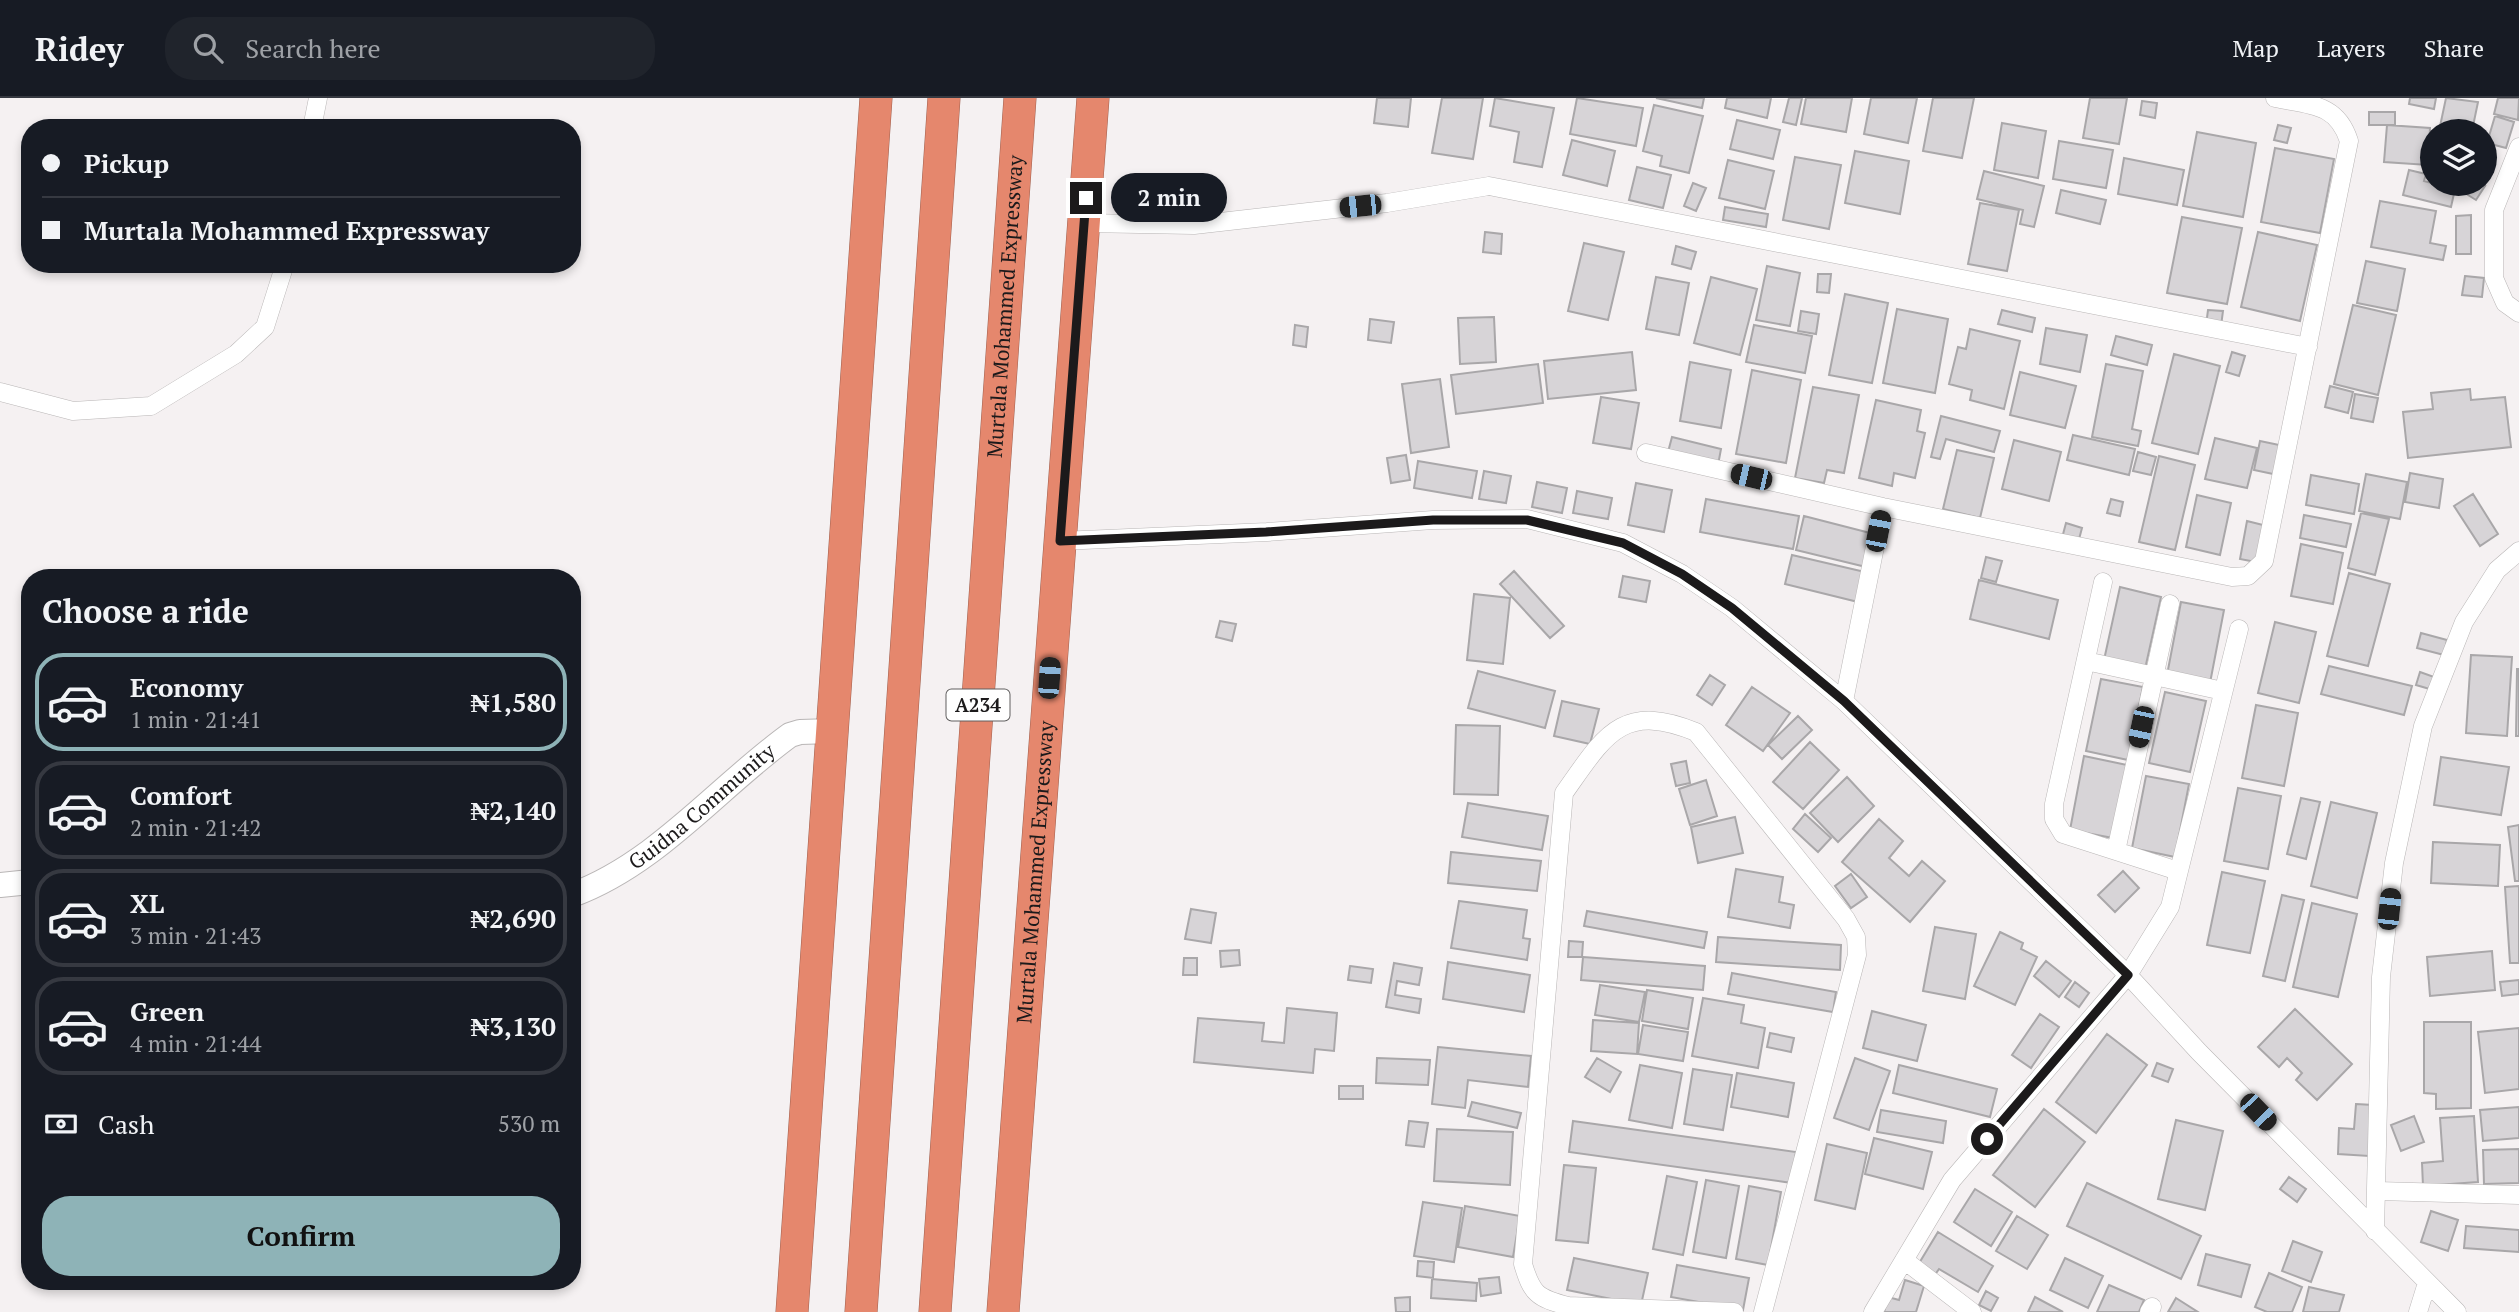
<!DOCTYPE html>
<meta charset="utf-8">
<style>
body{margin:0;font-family:"PT Serif",serif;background:#20242c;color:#f1f3f6;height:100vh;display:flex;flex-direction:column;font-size:26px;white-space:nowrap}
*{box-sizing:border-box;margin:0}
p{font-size:23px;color:#9ea1a6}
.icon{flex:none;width:38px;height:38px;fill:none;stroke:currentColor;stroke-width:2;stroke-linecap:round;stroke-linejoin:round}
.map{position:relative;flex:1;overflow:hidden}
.sheet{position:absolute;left:21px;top:471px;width:560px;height:721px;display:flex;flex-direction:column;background:#171b24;border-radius:28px;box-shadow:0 4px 10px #0003}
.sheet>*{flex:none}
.guide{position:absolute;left:21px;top:21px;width:560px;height:154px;border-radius:28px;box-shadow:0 4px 10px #0003;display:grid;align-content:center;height:154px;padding:0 21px;background:#171b24}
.tools{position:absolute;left:2420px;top:21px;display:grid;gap:14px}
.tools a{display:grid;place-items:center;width:77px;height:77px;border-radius:50%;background:#171b24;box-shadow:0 4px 10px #0003;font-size:35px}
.end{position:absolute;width:32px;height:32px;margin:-16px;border:9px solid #1c1a1b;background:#fff;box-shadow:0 0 0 4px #fff}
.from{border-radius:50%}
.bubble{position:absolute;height:49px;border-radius:24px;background:#171b24;box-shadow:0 4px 10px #0003;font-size:23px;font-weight:700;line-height:49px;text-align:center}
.car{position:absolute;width:21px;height:42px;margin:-21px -10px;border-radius:9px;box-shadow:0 0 5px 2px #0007;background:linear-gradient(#222 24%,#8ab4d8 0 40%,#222 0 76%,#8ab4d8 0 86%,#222 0)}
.guide b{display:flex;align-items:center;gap:24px;height:66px;font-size:26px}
.guide b+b{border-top:2px solid #363941}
.guide i{width:18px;height:18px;background:#f1f3f6}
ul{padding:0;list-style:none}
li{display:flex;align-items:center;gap:21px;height:98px;margin:0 14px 10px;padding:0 7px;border:4px solid #363941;border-radius:28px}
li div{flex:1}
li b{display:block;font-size:26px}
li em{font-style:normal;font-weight:700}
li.on{border-color:#8eb3b7}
li>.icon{width:63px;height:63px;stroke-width:1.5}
h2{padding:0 21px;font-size:32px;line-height:84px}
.pay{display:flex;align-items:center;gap:18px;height:77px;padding:0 21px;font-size:26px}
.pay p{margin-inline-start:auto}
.button{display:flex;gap:14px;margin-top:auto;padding:14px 21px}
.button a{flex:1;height:80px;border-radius:28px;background:#8eb3b7;color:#111;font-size:28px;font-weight:700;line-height:80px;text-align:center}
header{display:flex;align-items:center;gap:42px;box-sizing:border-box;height:98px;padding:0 35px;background:#171b24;border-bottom:2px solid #363941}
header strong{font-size:33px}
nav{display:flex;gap:38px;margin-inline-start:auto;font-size:24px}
.search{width:490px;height:63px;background:#20242c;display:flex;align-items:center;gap:18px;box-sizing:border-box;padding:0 24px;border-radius:28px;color:#9ea1a6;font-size:26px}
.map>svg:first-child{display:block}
</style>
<header>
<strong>Ridey</strong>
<div class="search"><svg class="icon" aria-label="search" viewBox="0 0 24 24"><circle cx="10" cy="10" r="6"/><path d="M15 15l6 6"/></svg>Search here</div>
<nav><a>Map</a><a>Layers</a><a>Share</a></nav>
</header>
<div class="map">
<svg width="2519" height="1214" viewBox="0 0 2519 1214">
<rect width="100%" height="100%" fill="#f5f1f2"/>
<path fill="#d7d4d7" stroke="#a9a7a9" stroke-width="2" d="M1377,0H1411L1408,29L1374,25Z
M1442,0H1483L1473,61L1432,55Z
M1495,0L1554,10L1542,69L1514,64L1519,34L1490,28Z
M1577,0L1643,10L1636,48L1570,36Z
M1656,0H1704L1702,10Z
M1727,0H1771L1767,20L1725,10Z
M1789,0H1802L1796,27L1783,24Z
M1806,0H1852L1846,34L1801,26Z
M1871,0H1917L1908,45L1864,36Z
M1933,0H1974L1962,60L1923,53Z
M2090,0H2127L2119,46L2083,40Z
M2410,0H2436L2434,11L2409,6Z
M2446,0L2478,4L2472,33H2439Z
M2498,0H2519L2518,22L2494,16Z
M2142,3L2157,5L2155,20L2140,17Z
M1654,7L1703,18L1689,75L1660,68L1662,58L1643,53Z
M2369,14H2395V27H2369Z
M2495,18L2514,24L2506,50L2487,45Z
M1737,22L1780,32L1773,61L1730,51Z
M2002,25L2046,33L2038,80L1994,72Z
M2278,27L2291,30L2287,45L2274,42Z
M2387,27L2430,30L2428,67L2384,64Z
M2197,34L2256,45L2243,119L2183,108Z
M1572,42L1615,53L1607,88L1563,77Z
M2059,43L2113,52L2106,90L2053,81Z
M2275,50L2334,61L2320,135L2261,124Z
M1855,53L1909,63L1900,116L1845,105Z
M1795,59L1841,67L1829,131L1783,122Z
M2124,60L2184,72L2177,107L2118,96Z
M1728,62L1774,73L1765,111L1719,100Z
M1637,69L1671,77L1663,110L1629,102Z
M2409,72L2426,76L2424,83L2455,91L2451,109L2403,97Z
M1984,73L2044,88L2034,129L2020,126L2023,112L1977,101Z
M1693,85L1706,90L1696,113L1684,108Z
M2474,86L2485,88L2476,102L2468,97Z
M2061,92L2106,102L2100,126L2056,115Z
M2380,103L2436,113L2430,145L2446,148L2443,162L2371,149Z
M1980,105L2019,112L2007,173L1968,166Z
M1725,109L1768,116L1766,129L1723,122Z
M2471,117V156H2456V118Z
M2182,119L2242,130L2227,206L2167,195Z
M1485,134L1502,136L1501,156L1483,154Z
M2258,134L2317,147L2300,223L2241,209Z
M1584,145L1624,154L1608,222L1568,213Z
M1676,148L1696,154L1691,171L1672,166Z
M2366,163L2405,171L2397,213L2357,205Z
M1767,168L1800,175L1790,228L1756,222Z
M1818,176H1831L1829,195L1817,194Z
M2465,178L2484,180L2482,199L2462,197Z
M1656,179L1689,185L1679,237L1646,231Z
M1711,179L1757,191L1740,257L1694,245Z
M1845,196L1888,205L1872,285L1829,277Z
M2353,207L2396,217L2378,297L2334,286Z
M1897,211L1948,221L1935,295L1883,285Z
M2002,212L2035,220L2032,234L1998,226Z
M2208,212L2223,213L2221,228L2206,227Z
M1801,213L1819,216L1816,236L1798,233Z
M1494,219L1496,264L1460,266L1458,220Z
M1370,221L1394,224L1391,245L1368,242Z
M1295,227L1308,229L1306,249L1293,247Z
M1754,227L1812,238L1805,275L1746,264Z
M2046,230L2087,237L2080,274L2040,266Z
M1970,231L2020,243L2004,311L1970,302L1972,292L1949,286L1958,249L1966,251Z
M2116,238L2152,247L2147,267L2111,257Z
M1632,254L1636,292L1548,301L1544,263Z
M2232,254L2245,258L2239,278L2226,274Z
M2174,256L2220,268L2198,356L2152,345Z
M1690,264L1731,272L1721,330L1680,323Z
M1538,266L1543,305L1456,316L1451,277Z
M2106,266L2143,273L2132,331L2141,333L2138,348L2092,339Z
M1752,272L1801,282L1786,365L1736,356Z
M2020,274L2076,288L2065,330L2010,317Z
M1440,281L1449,349L1411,355L1402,286Z
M2330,288L2353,294L2348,315L2325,309Z
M1813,289L1859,297L1844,375L1827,372L1824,385L1795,380Z
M2470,291L2471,302L2505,299L2511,349L2408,360L2403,314L2433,311L2431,295Z
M2355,296L2378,300L2373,324L2351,320Z
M1601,299L1639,305L1631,351L1593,345Z
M1876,302L1921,312L1917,333L1925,335L1915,380L1894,375L1892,388L1859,380Z
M1941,318L2000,333L1994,354L1946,341L1940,361L1931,359Z
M2073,337L2135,351L2129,377L2067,362Z
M1672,339L1721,351L1718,367L1668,354Z
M2215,340L2257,350L2247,390L2205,381Z
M2014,342L2061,354L2049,403L2002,391Z
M2260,343L2284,348L2278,377L2254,372Z
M1957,352L1994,360L1980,420L1943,411Z
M2138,354L2156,359L2151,377L2133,373Z
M1406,357L1410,382L1391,385L1387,360Z
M2159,358L2195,367L2175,452L2139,444Z
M1418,363L1477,373L1472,400L1414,390Z
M1484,373L1511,378L1506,405L1479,401Z
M2410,375L2443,381L2439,410L2405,404Z
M2366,376L2407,384L2400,421L2359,413Z
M2311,377L2359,386L2354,416L2306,407Z
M1537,384L1567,390L1562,415L1532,409Z
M1636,385L1672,392L1664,434L1628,427Z
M1577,393L1612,400L1608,421L1573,415Z
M2473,396L2498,436L2480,448L2454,408Z
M2197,397L2231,405L2220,457L2186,449Z
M1706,401L1799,418L1793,451L1700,434Z
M2111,401L2123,404L2120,418L2107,415Z
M2361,415L2389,421L2375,477L2348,470Z
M2304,417L2351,426L2346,449L2300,440Z
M1804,418L1874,436L1866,469L1796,452Z
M2247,423L2267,428L2261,465L2240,461Z
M2066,425L2082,430L2078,445L2062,440Z
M2301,446L2343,455L2333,506L2291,498Z
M1792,457L1865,474L1858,504L1785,486Z
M1986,459L2002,463L1996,484L1981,480Z
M1514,473L1564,528L1550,540L1500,486Z
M2349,475L2390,486L2368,568L2327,558Z
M1623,478L1650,483L1646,504L1619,499Z
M1979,482L2058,502L2049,541L1970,521Z
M2120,489L2161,499L2145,571L2104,562Z
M1474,496L1510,500L1503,566L1467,562Z
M2181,504L2224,512L2210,585L2167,577Z
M1220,523L1236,526L1232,543L1216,539Z
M2275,524L2316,534L2299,605L2258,595Z
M2421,535L2447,542L2444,557L2417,550Z
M2471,557L2512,559L2507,638L2466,635Z
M2329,568L2412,588L2404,617L2321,596Z
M2517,571H2519V638H2516Z
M1478,573L1555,593L1545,630L1468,610Z
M2420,574L2437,580L2433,592L2416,587Z
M1710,577L1725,587L1712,607L1697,597Z
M2101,581L2143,589L2128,662L2086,653Z
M1752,589L1790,615L1763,653L1726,627Z
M2165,594L2206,603L2190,674L2149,665Z
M1562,603L1599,611L1590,646L1554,638Z
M2256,607L2298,615L2284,688L2242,680Z
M1798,618L1812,632L1782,661L1768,647Z
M1456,627L1500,628L1498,697L1454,696Z
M1810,644L1839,672L1803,711L1773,684Z
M2084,658L2127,667L2113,740L2070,732Z
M2441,659L2509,669L2501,717L2434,707Z
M1686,663L1690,685L1676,688L1671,666Z
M2146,678L2189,686L2175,759L2132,750Z
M1847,679L1874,708L1838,744L1810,715Z
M1706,682L1717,718L1690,727L1679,691Z
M2238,690L2281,698L2268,771L2224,763Z
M2301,700L2320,704L2306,761L2287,756Z
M2331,704L2377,715L2357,800L2311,788Z
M1468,705L1548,718L1542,752L1462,739Z
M1805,716L1831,740L1818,754L1793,731Z
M1735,719L1743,755L1698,765L1691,729Z
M1879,721L1903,743L1889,760L1909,778L1922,763L1945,783L1910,824L1842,764Z
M2519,727V783H2515L2508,729Z
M2433,744L2500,747L2498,788L2431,785Z
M1451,754L1541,763L1537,793L1448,785Z
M1736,771L1783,779L1779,804L1794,807L1790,830L1728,819Z
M2123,773L2139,790L2115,814L2098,797Z
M2222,774L2265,783L2250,855L2207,847Z
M1851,776L1867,799L1851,810L1835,788Z
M2519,788V865H2510L2505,789Z
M2282,797L2304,802L2285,883L2263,878Z
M1459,803L1527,812L1523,840L1530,841L1527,862L1451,850Z
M2312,805L2357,816L2338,899L2293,889Z
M1191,811L1216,815L1211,845L1185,841Z
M1587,813L1707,834L1704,850L1584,828Z
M1935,829L1976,836L1965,901L1923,893Z
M2000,834L2023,845L2021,851L2037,859L2015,907L1974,888Z
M1718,839L1841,847L1840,872L1716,864Z
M1569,843L1583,844L1582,859H1568Z
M1239,852L1240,867L1221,869L1220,853Z
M2492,853L2495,892L2430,898L2427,859Z
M1583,859L1705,868L1703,892L1581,882Z
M1184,860H1197V877H1183Z
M2046,863L2071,883L2059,899L2034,878Z
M1448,864L1530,877L1524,914L1443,901Z
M1394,865L1422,870L1419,887L1397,883L1395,897L1421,901L1419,915L1386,909Z
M1350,868L1373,871L1371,885L1348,882Z
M1732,875L1836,894L1833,914L1728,896Z
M2519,882V896L2502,898L2500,884Z
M2075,884L2089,895L2079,909L2065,899Z
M1600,887L1645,894L1639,924L1595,917Z
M1647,892L1693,900L1688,931L1642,923Z
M1703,900L1744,907L1741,925L1765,930L1758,970L1692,958Z
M1287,910L1337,915L1334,953L1315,951L1313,975L1194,964L1198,920L1264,925L1262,943L1284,945Z
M2295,911L2352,966L2317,1002L2296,982L2302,975L2287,960L2279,969L2258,949Z
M1872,913L1926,927L1917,963L1863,950Z
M2040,916L2059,929L2031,970L2012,957Z
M1593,922L1639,925L1637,956L1591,953Z
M2424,924H2471V1010L2436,1011V996L2424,995Z
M1643,927L1688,934L1683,963L1638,956Z
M2519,930V991L2485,995L2478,934Z
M1770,935L1794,940L1791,954L1767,949Z
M2107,936L2147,967L2096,1035L2056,1004Z
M1438,949L1531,958L1528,989L1468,982L1465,1010L1432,1006Z
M1377,960L1430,962L1428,987L1376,985Z
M1597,960L1621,974L1610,994L1585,979Z
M1855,960L1890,973L1869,1032L1834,1020Z
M2157,965L2173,971L2168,984L2152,978Z
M1640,967L1682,975L1672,1030L1629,1022Z
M1899,967L1997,991L1990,1019L1893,995Z
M1693,971L1732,977L1723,1032L1684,1026Z
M1737,975L1794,985L1788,1019L1731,1009Z
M1339,988H1363V1001H1339Z
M1472,1004L1521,1015L1517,1030L1468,1018Z
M2356,1006L2373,1007L2369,1058L2338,1056L2339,1030L2354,1031Z
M2519,1009V1040L2483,1043L2480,1012Z
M2044,1011L2085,1044L2035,1109L1993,1077Z
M1881,1012L1946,1023L1943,1045L1877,1034Z
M2414,1018L2424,1044L2401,1053L2391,1027Z
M2474,1018L2478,1084L2423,1088L2422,1065L2443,1063L2440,1020Z
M2176,1022L2223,1033L2205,1112L2158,1101Z
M1409,1023L1428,1025L1424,1049L1406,1047Z
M1573,1023L1796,1054L1792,1085L1569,1054Z
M1437,1031L1513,1034L1510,1087L1434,1083Z
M1874,1040L1932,1054L1923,1091L1865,1076Z
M1827,1046L1867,1055L1855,1111L1815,1102Z
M2519,1051V1085L2484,1086L2483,1052Z
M1564,1067L1596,1070L1588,1145L1556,1142Z
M1667,1078L1697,1084L1683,1157L1653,1151Z
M2289,1079L2306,1091L2297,1104L2280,1091Z
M1706,1082L1739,1088L1726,1160L1693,1154Z
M2087,1085L2201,1138L2181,1181L2067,1128Z
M1749,1088L1781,1094L1768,1167L1736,1161Z
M1975,1091L2012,1114L1991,1148L1954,1124Z
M1423,1104L1462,1110L1454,1164L1414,1158Z
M1465,1108L1520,1118L1513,1159L1458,1149Z
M2431,1113L2458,1122L2448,1153L2421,1144Z
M2017,1118L2048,1137L2027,1171L1996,1153Z
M2466,1128L2519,1132V1154L2464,1150Z
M1938,1134L1993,1168L1978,1194L1939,1171L1934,1178L1918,1167Z
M2293,1143L2322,1154L2311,1184L2282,1173Z
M2206,1156L2250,1167L2241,1199L2198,1187Z
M1574,1160L1648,1175L1641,1207L1567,1192Z
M2065,1160L2103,1178L2088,1210L2050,1192Z
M1418,1163L1434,1164L1433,1180L1417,1178Z
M1677,1167L1749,1180L1743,1212L1671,1199Z
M2269,1175L2302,1189L2292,1214H2267L2255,1209Z
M1499,1179L1501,1195L1481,1198L1479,1181Z
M1432,1181L1477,1185L1476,1203L1431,1200Z
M1905,1182L1924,1188L1916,1214H1884L1888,1199L1899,1202Z
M2109,1187L2144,1202L2139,1214H2097Z
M2309,1189L2344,1197L2339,1214H2303Z
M1986,1193L1998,1200L1991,1213L1979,1207Z
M1410,1199V1214H1396L1395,1200Z
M2035,1199L2063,1214H2028Z
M2176,1200L2198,1214H2168Z"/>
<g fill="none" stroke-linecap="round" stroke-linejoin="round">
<defs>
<path id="street" d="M312,30L318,0
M2519,49L2494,112V180L2505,205L2519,215
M1084,125L1194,127L1387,105L1489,88L2308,249
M0,294L73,313L151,308L236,256L265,229L285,166
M1646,355L1883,409L2232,479L2248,478L2264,463L2349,43C2337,5 2310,7 2275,0
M1060,443L1267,434L1433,422L1527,421L1623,445L1682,476L1732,510L1844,603L2128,877L2199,954L2457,1214
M2103,484L2054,706V721L2063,736L2178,773
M2086,563L2223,593
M1844,603L1883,409
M2116,753L2170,506
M2378,1093L2519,1097
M2375,1133L2381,879L2394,765L2423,628L2464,524L2497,472L2519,453
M1904,1162L1972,1214
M1734,1214L1568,1208C1537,1200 1532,1196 1523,1166L1564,695C1604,639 1621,603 1696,634L1846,821L1856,839L1857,857L1763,1214
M1873,1214L1952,1082L2128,877L2170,809L2239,531
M2149,1214L2152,1209
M2418,1214L2427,1185"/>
<g id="secondary">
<path d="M0,787L30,784"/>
<path id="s1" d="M572,797C657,766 718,689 790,637L800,634L832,633"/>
</g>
<g id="highway">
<path d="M792,1214L876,0"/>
<path d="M861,1214L944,0"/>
<path id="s2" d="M935,1214L1020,0"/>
<path id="s3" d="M1003,1214L1093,0"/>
</g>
</defs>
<use href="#street" stroke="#b9b6b6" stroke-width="19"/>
<use href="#secondary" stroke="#b9b6b6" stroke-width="26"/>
<use href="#highway" stroke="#9f6150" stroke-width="33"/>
<use href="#street" stroke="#fff" stroke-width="18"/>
<use href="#secondary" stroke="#fff" stroke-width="24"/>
<use href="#highway" stroke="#e5876d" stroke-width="32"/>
</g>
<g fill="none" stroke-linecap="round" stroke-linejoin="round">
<path stroke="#1c1a1b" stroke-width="9" d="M1086,100L1060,443L1266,434L1433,422H1527L1623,445L1682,476L1732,510L1844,603L2128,877L1987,1041"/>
</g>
<g text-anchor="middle" stroke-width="5" stroke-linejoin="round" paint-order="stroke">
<rect fill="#fff" stroke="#605f5f" stroke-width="2" x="946.5" y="591.5" width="63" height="31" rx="5"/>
<g font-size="19" font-weight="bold" fill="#1c1a1b">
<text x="978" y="614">A234</text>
</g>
<g font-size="21" fill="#1c1a1b" stroke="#fff">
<text dy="7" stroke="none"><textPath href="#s2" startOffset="1008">Murtala Mohammed Expressway</textPath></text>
<text dy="7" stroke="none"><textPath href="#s1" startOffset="158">Guidna Community</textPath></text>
<text dy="7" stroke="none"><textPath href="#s3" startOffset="441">Murtala Mohammed Expressway</textPath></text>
</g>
</g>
</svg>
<div class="tools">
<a><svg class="icon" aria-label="layers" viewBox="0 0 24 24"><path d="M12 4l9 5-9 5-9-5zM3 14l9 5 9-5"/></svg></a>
</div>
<i class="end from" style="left:1987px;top:1041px"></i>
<i class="end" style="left:1086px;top:100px"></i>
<div class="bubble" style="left:1111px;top:75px;width:116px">2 min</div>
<i class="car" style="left:1360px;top:108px;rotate:264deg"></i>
<i class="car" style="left:1751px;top:379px;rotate:283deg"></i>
<i class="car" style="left:1878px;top:433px;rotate:11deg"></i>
<i class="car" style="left:1049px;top:580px;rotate:4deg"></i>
<i class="car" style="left:2141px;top:629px;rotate:192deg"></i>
<i class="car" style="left:2389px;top:811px;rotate:6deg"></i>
<i class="car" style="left:2258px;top:1014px;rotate:136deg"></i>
<div class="guide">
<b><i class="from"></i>Pickup</b>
<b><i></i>Murtala Mohammed Expressway</b>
</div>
<section class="sheet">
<h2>Choose a ride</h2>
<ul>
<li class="on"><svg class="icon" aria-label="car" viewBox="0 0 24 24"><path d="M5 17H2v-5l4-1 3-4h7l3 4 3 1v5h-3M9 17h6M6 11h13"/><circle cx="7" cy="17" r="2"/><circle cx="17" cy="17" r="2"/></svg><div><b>Economy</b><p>1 min · 21:41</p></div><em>₦1,580</em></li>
<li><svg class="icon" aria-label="car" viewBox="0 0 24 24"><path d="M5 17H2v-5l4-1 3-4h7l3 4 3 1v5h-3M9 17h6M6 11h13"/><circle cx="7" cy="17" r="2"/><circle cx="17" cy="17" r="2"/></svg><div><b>Comfort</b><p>2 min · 21:42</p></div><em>₦2,140</em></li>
<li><svg class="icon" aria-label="car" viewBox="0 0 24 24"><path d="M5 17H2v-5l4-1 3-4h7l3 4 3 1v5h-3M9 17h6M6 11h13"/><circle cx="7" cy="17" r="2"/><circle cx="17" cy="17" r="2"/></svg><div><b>XL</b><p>3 min · 21:43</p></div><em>₦2,690</em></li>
<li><svg class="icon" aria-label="car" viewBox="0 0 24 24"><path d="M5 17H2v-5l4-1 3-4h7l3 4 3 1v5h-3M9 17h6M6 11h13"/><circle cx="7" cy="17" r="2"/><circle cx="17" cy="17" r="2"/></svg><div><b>Green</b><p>4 min · 21:44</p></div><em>₦3,130</em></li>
</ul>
<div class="pay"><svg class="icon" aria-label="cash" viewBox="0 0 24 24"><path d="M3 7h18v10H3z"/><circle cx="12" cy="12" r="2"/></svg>Cash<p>530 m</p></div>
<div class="button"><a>Confirm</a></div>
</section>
</div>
